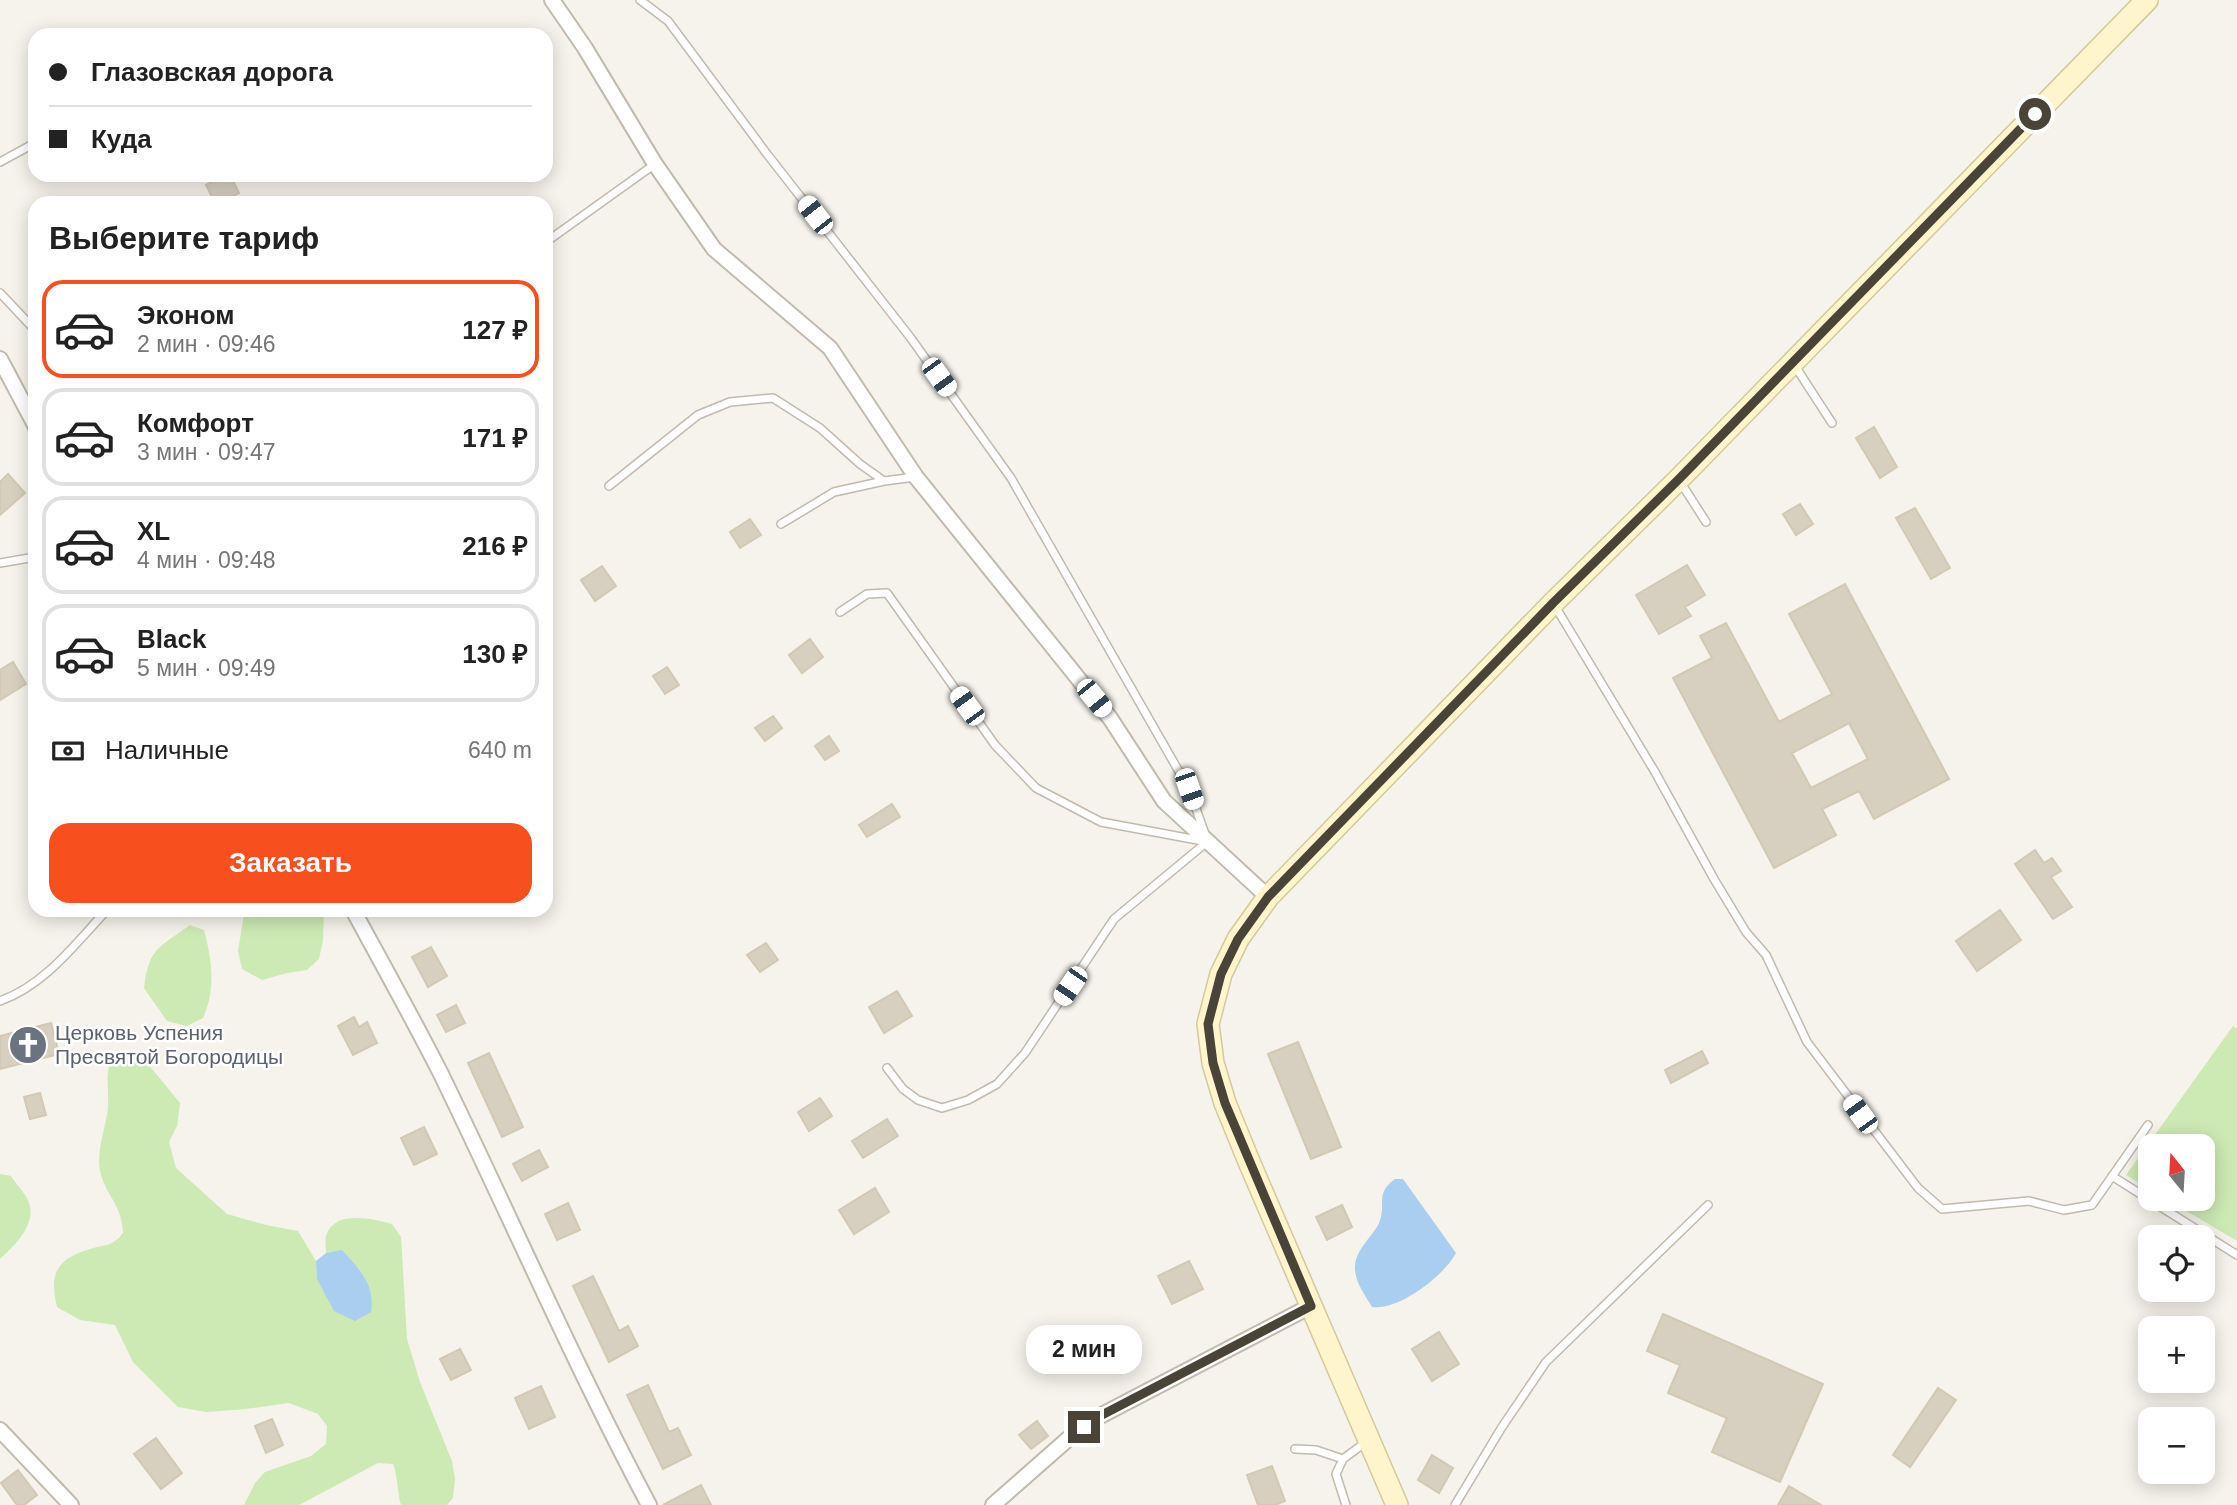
<!DOCTYPE html>
<html lang="ru">
<meta charset="utf-8">
<style>
body{margin:0;font-family:Helvetica,sans-serif;background:#f2f2f2;color:#222;height:100vh;display:flex;flex-direction:column;font-size:26px;white-space:nowrap}
*{box-sizing:border-box;margin:0}
p{font-size:23px;color:#767676}
.icon{flex:none;width:38px;height:38px;fill:none;stroke:currentColor;stroke-width:2;stroke-linecap:round;stroke-linejoin:round}
.map{position:relative;flex:1;overflow:hidden}
.drawer{position:absolute;left:28px;top:196px;width:525px;height:721px;display:flex;flex-direction:column;background:#fff;border-radius:21px;box-shadow:0 4px 18px #0003}
.drawer>*{flex:none}
.guide{position:absolute;left:28px;top:28px;width:525px;height:154px;border-radius:21px;box-shadow:0 4px 18px #0003;display:grid;align-content:center;height:154px;padding:0 21px;background:#fff}
.needle{width:46px;rotate:342deg}
.fabs{position:absolute;left:2138px;top:1134px;display:grid;gap:14px}
.fabs a{display:grid;place-items:center;width:77px;height:77px;border-radius:14px;background:#fff;box-shadow:0 4px 18px #0003;font-size:35px}
.end{position:absolute;width:32px;height:32px;margin:-16px;border:9px solid #4a4438;background:#fff;box-shadow:0 0 0 4px #fff}
.from{border-radius:50%}
.bubble{position:absolute;height:49px;border-radius:21px;background:#fff;box-shadow:0 4px 18px #0003;font-size:23px;font-weight:800;line-height:49px;text-align:center}
.car{position:absolute;width:21px;height:42px;margin:-21px -10px;border-radius:9px;box-shadow:0 0 5px 2px #0007;background:linear-gradient(#fff 24%,#345 0 40%,#fff 0 76%,#345 0 86%,#fff 0)}
.guide b{display:flex;align-items:center;gap:24px;height:66px;font-size:26px}
.guide b+b{border-top:2px solid #e0e0e0}
.guide i{width:18px;height:18px;background:#222}
ul{padding:0;list-style:none}
li{display:flex;align-items:center;gap:21px;height:98px;margin:0 14px 10px;padding:0 7px;border:4px solid #e0e0e0;border-radius:21px}
li div{flex:1}
li b{display:block;font-size:26px}
li em{font-style:normal;font-weight:800}
li.selected{border-color:#f84f1f}
li>.icon{width:63px;height:63px;stroke-width:1.5}
h2{padding:0 21px;font-size:32px;line-height:84px}
.pay{display:flex;align-items:center;gap:18px;height:77px;padding:0 21px;font-size:26px}
.pay p{margin-inline-start:auto}
.button{display:flex;gap:14px;margin-top:auto;padding:14px 21px}
.button a{flex:1;height:80px;border-radius:21px;background:#f84f1f;color:#fff;font-size:28px;font-weight:800;line-height:80px;text-align:center}
.map>svg:first-child{display:block}
</style>
<div class="map">
<svg width="2237" height="1505" viewBox="0 0 2237 1505">
<rect width="100%" height="100%" fill="#f5f3eb"/>
<path fill="#cde9b4" d="M247,910H324L323,940L319,959L307,970L287,973L262,980L242,969L238,951L244,914Z
M190,925L204,930C212,960 216,989 203,1018L187,1026L167,1021L144,988C149,947 159,948 190,925Z
M2233,1026L2237,1029V1241L2166,1199H2203V1146H2151V1190L2126,1175Z
M130,1056L148,1064L180,1103L177,1126L169,1142L176,1168L227,1214L266,1225L298,1231L316,1261L317,1279L343,1251L326,1253C326,1248 325,1240 326,1236C334,1209 373,1219 392,1224L401,1237L407,1339L420,1382L452,1461L455,1479L453,1498L447,1505H401C397,1492 398,1476 393,1464L378,1463L299,1505H244L255,1483L265,1472L311,1456L326,1444L327,1426L318,1414L289,1403L246,1409L206,1412L178,1407L133,1362L115,1325L80,1320L57,1307C49,1274 56,1259 90,1249C106,1244 112,1247 123,1233C122,1207 110,1200 102,1178C94,1158 105,1130 108,1109C109,1094 106,1080 109,1066Z
M0,1174L11,1176C16,1184 24,1192 28,1200C38,1224 15,1245 0,1259Z"/>
<path fill="#a9cef0" d="M1395,1179H1403L1456,1253C1444,1276 1398,1311 1372,1307C1365,1295 1354,1281 1355,1266C1356,1249 1373,1236 1379,1223C1387,1204 1374,1194 1395,1179Z
M342,1250C360,1270 375,1284 371,1312L355,1321L334,1311L317,1279L316,1261L326,1253Z"/>
<path fill="#d7cfc0" stroke="#d2c8b3" stroke-width="2" fill-rule="evenodd" d="M226,175H230L239,193L219,203H215L206,185Z
M1874,427L1897,467L1880,478L1856,438Z
M8,474L25,493L0,515V482Z
M1800,504L1813,524L1796,535L1783,514Z
M1915,508L1950,568L1931,579L1896,518Z
M750,519L761,535L740,548L730,532Z
M1687,565L1705,595L1685,607L1691,616L1659,634L1636,595Z
M602,566L616,586L595,601L581,580Z
M1845,584L1949,779L1874,819L1859,791L1822,809L1836,835L1774,868L1673,678L1712,658L1700,636L1726,623L1779,722L1832,694L1789,614ZM1849,723L1868,759L1811,788L1792,753Z
M810,639L823,657L802,673L789,655Z
M13,662L26,684L0,700V670Z
M667,667L679,685L665,694L653,676Z
M773,716L782,728L765,741L755,728Z
M829,736L839,751L825,760L815,746Z
M892,804L900,817L867,837L859,825Z
M2035,850L2044,863L2052,858L2061,871L2051,877L2072,907L2053,919L2015,864Z
M2000,910L2021,940L1977,971L1956,941Z
M766,943L778,960L760,972L747,955Z
M431,947L447,976L428,987L412,957Z
M897,991L912,1016L884,1033L869,1007Z
M456,1005L465,1023L446,1032L437,1015Z
M354,1017L359,1027L367,1022L377,1043L353,1055L338,1026Z
M51,1023L59,1054L0,1069V1036Z
M1298,1042L1341,1147L1311,1159L1268,1054Z
M1702,1051L1708,1063L1671,1083L1665,1070Z
M489,1053L523,1127L502,1137L468,1063Z
M40,1093L46,1115L30,1119L24,1097Z
M820,1098L832,1116L809,1131L798,1112Z
M887,1119L898,1136L863,1158L852,1141Z
M424,1127L437,1154L414,1165L401,1138Z
M539,1150L548,1167L522,1181L513,1164Z
M875,1188L889,1212L854,1234L839,1210Z
M568,1203L580,1230L557,1240L545,1214Z
M1342,1205L1352,1227L1327,1240L1316,1217Z
M1189,1261L1203,1289L1172,1304L1158,1276Z
M593,1276L619,1331L628,1326L638,1346L609,1362L573,1286Z
M1663,1314L1823,1384L1780,1482L1712,1452L1727,1418L1668,1393L1680,1365L1647,1351Z
M1439,1332L1459,1364L1432,1381L1412,1349Z
M460,1349L471,1370L451,1380L440,1359Z
M648,1385L669,1432L678,1428L691,1455L663,1469L627,1395Z
M541,1386L555,1417L529,1429L515,1398Z
M1938,1388L1956,1400L1910,1467L1893,1455Z
M272,1419L283,1445L266,1453L255,1426Z
M1037,1421L1048,1436L1031,1449L1019,1435Z
M156,1438L182,1473L161,1489L134,1454Z
M1432,1455L1453,1468L1439,1493L1418,1480Z
M1272,1466L1285,1501L1275,1505H1258L1247,1475Z
M18,1470L37,1495L24,1505H17L1,1483Z
M701,1485L711,1505H663Z
M1789,1486L1821,1505H1778Z"/>
<g fill="none" stroke-linecap="round" stroke-linejoin="round">
<defs>
<path id="lane" d="M640,0L668,21L767,154L910,337L1011,478L1189,789L1205,834
M0,162L35,143
M546,242L655,164
M0,293L35,330
M1795,366L1832,423
M1681,483L1706,522
M609,486L698,415L730,402L773,398L820,428L860,464L884,481L915,477
M781,524L834,492L884,481
M0,563L35,557
M1555,606L1655,772L1714,879L1746,932L1766,955L1807,1042L1918,1188L1942,1209L2029,1201L2064,1210L2092,1205L2148,1125
M840,612L867,594L887,593L995,745L1036,788L1101,822L1203,841
M0,1001C45,985 75,944 107,910
M887,1068L903,1089L918,1100L942,1108L968,1100L997,1084L1025,1053L1114,919L1207,842
M2112,1176L2237,1255
M1295,1449L1316,1450L1343,1459
M1346,1505L1336,1474L1343,1459L1366,1442
M1455,1505L1502,1427L1546,1362L1708,1205"/>
<path id="street" d="M552,0L585,48L655,164L714,249L830,348L916,477L1110,718L1164,801L1268,897
M0,359L35,425
M353,910C383,965 413,1019 441,1074C511,1218 574,1364 649,1505
M0,1430L71,1505
M993,1505L1068,1439L1100,1416L1311,1306"/>
<path id="secondary" d="M1397,1505L1250,1164L1225,1103L1213,1063L1208,1024L1221,974L1238,939L1268,897L1553,603L1679,479L2147,0"/>
</defs>
<use href="#lane" stroke="#c1bbad" stroke-width="10"/>
<use href="#street" stroke="#c1bbad" stroke-width="18"/>
<use href="#secondary" stroke="#d4c99b" stroke-width="24"/>
<use href="#lane" stroke="#fff" stroke-width="7"/>
<use href="#street" stroke="#fff" stroke-width="14"/>
<use href="#secondary" stroke="#fef5cc" stroke-width="21"/>
</g>
<g fill="none" stroke-linecap="round" stroke-linejoin="round">
<path stroke="#4a4438" stroke-width="9" d="M1084,1427L1100,1416L1311,1306L1225,1103L1213,1063L1208,1024L1221,974L1238,939L1268,897L1553,603L1679,479L2035,114"/>
</g>
<defs>
<symbol id="church-disc" viewBox="-11 -11 22 22"><circle r="9.5" fill="#6b7280" stroke="#fff"/><path d="M-1.2-6h2.4v3.5h3.3v2.4h-3.3V6h-2.4V-.1h-3.3v-2.4h3.3Z" fill="#fff"/></symbol>
</defs>
<g fill-rule="evenodd">
<use href="#church-disc" x="6" y="1023" width="44" height="44"/>
</g>
<g text-anchor="middle" stroke-width="5" stroke-linejoin="round" paint-order="stroke">
<g font-size="21" fill="#5b616d" stroke="#fff" text-anchor="start">
<text x="55" y="1040">Церковь Успения<tspan x="55" dy="24">Пресвятой Богородицы</tspan></text>
</g>
</g>
</svg>
<div class="fabs">
<a><svg class="needle" viewBox="-14 -14 28 28"><path d="M0-13l5 13h-10z" fill="#e53935"/><path d="M0 13l5-13h-10z" fill="#767676"/></svg></a>
<a><svg class="icon" aria-label="locate" viewBox="0 0 24 24"><circle cx="12" cy="12" r="6"/><path d="M12 2v4M12 18v4M2 12h4M18 12h4"/></svg></a>
<a>+</a>
<a>−</a>
</div>
<i class="end from" style="left:2035px;top:114px"></i>
<i class="end" style="left:1084px;top:1427px"></i>
<div class="bubble" style="left:1026px;top:1325px;width:116px">2 мин</div>
<i class="car" style="left:815px;top:215px;rotate:322deg"></i>
<i class="car" style="left:939px;top:377px;rotate:144deg"></i>
<i class="car" style="left:1094px;top:698px;rotate:141deg"></i>
<i class="car" style="left:967px;top:706px;rotate:324deg"></i>
<i class="car" style="left:1189px;top:789px;rotate:161deg"></i>
<i class="car" style="left:1070px;top:986px;rotate:214deg"></i>
<i class="car" style="left:1860px;top:1114px;rotate:324deg"></i>
<div class="guide">
<b><i class="from"></i>Глазовская дорога</b>
<b><i></i>Куда</b>
</div>
<section class="drawer">
<h2>Выберите тариф</h2>
<ul>
<li class="selected"><svg class="icon" aria-label="car" viewBox="0 0 24 24"><path d="M5 17H2v-5l4-1 3-4h7l3 4 3 1v5h-3M9 17h6M6 11h13"/><circle cx="7" cy="17" r="2"/><circle cx="17" cy="17" r="2"/></svg><div><b>Эконом</b><p>2 мин · 09:46</p></div><em>127 ₽</em></li>
<li><svg class="icon" aria-label="car" viewBox="0 0 24 24"><path d="M5 17H2v-5l4-1 3-4h7l3 4 3 1v5h-3M9 17h6M6 11h13"/><circle cx="7" cy="17" r="2"/><circle cx="17" cy="17" r="2"/></svg><div><b>Комфорт</b><p>3 мин · 09:47</p></div><em>171 ₽</em></li>
<li><svg class="icon" aria-label="car" viewBox="0 0 24 24"><path d="M5 17H2v-5l4-1 3-4h7l3 4 3 1v5h-3M9 17h6M6 11h13"/><circle cx="7" cy="17" r="2"/><circle cx="17" cy="17" r="2"/></svg><div><b>XL</b><p>4 мин · 09:48</p></div><em>216 ₽</em></li>
<li><svg class="icon" aria-label="car" viewBox="0 0 24 24"><path d="M5 17H2v-5l4-1 3-4h7l3 4 3 1v5h-3M9 17h6M6 11h13"/><circle cx="7" cy="17" r="2"/><circle cx="17" cy="17" r="2"/></svg><div><b>Black</b><p>5 мин · 09:49</p></div><em>130 ₽</em></li>
</ul>
<div class="pay"><svg class="icon" aria-label="cash" viewBox="0 0 24 24"><path d="M3 7h18v10H3z"/><circle cx="12" cy="12" r="2"/></svg>Наличные<p>640 m</p></div>
<div class="button"><a>Заказать</a></div>
</section>
</div>
